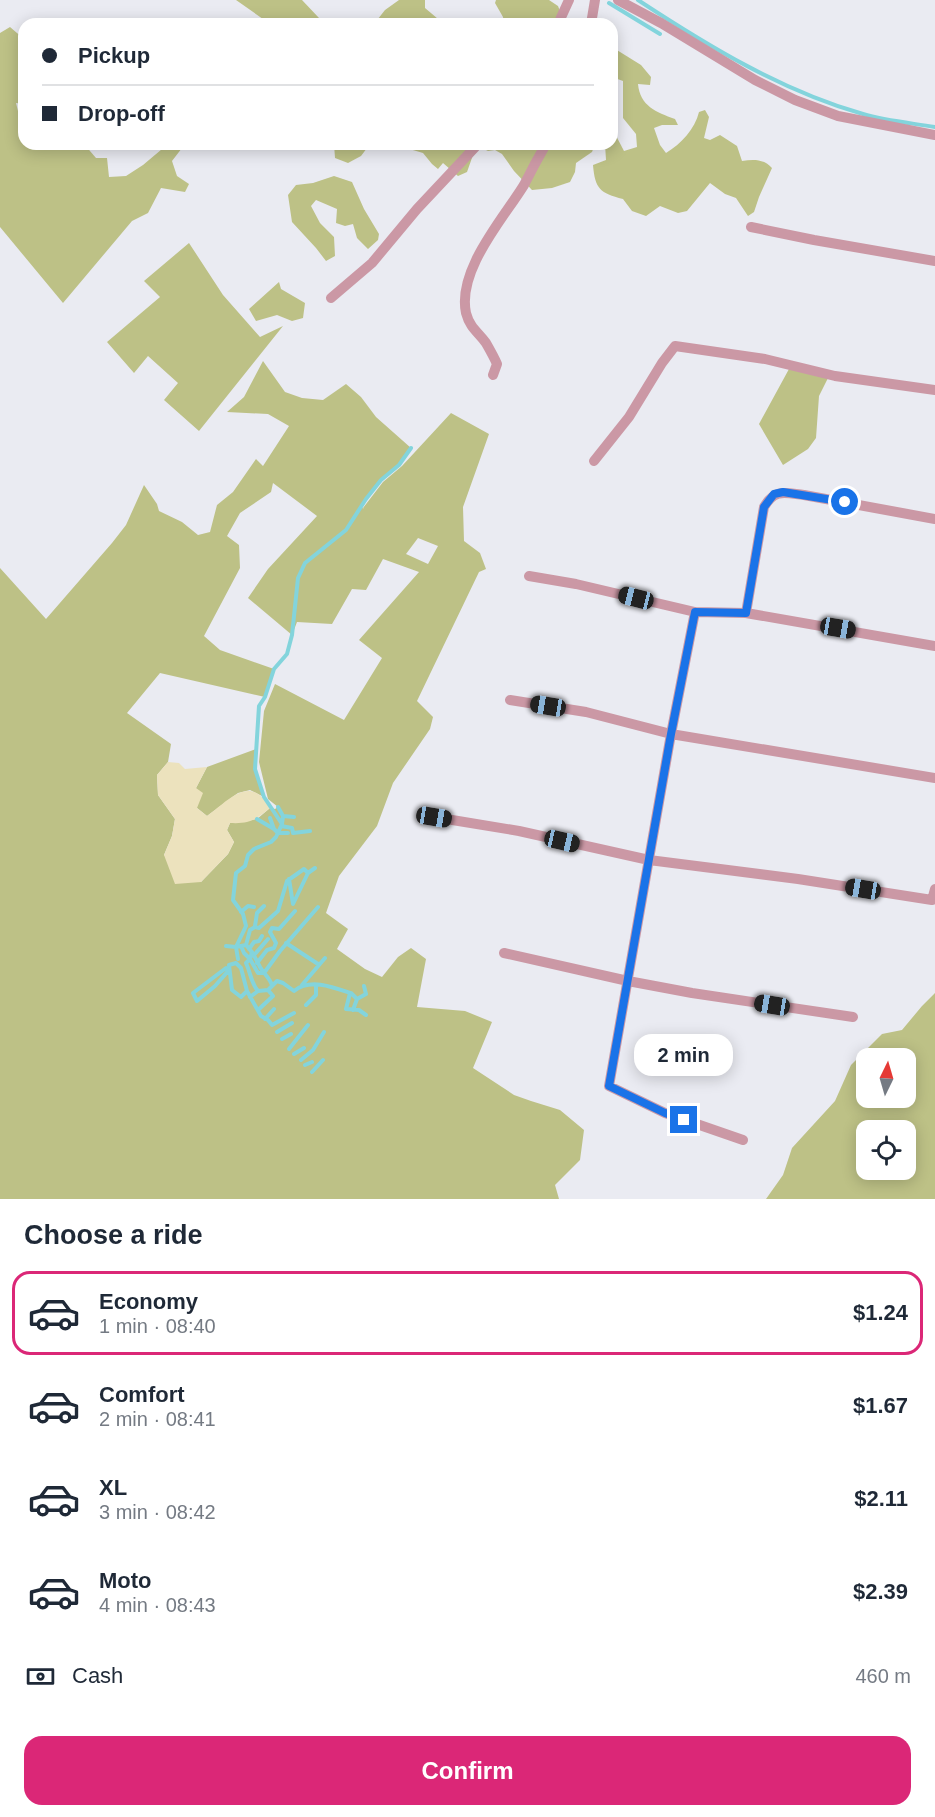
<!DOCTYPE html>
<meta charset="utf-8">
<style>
body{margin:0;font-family:Arial,sans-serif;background:#f6f6f7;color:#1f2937;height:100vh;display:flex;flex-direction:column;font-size:22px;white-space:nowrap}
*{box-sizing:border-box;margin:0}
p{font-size:20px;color:#747a83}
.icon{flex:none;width:33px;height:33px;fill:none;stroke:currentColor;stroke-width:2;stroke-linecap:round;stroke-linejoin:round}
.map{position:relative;height:1199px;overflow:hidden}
.details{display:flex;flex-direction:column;background:#fff;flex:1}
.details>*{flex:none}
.banner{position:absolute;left:18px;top:18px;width:600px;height:132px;border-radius:18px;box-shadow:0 3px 15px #0003;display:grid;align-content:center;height:132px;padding:0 24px;background:#fff}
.needle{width:39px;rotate:5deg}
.fabs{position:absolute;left:856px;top:1048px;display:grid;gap:12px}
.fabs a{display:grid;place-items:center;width:60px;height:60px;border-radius:12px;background:#fff;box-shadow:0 3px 15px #0003;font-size:30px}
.end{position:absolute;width:27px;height:27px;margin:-14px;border:8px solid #1a73e8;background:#fff;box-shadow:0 0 0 3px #fff}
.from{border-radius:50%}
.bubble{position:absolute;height:42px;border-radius:18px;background:#fff;box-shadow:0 3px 15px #0003;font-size:20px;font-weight:700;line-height:42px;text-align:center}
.car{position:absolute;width:18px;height:36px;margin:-18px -9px;border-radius:8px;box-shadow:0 0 4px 2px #0007;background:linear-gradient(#222 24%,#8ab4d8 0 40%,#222 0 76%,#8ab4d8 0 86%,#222 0)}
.banner b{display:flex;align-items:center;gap:21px;height:57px;font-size:22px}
.banner b+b{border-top:2px solid #e0e1e3}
.banner i{width:15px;height:15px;background:#1f2937}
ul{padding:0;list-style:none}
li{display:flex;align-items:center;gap:18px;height:84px;margin:0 12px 9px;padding:0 12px;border:3px solid transparent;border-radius:18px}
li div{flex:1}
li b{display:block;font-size:22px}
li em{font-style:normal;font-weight:700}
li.selected{border-color:#db2777}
li>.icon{width:54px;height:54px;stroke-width:1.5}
h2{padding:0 24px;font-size:27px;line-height:72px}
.pay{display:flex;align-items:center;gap:15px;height:66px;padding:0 24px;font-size:22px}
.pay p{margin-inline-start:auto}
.cta{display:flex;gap:12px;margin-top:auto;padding:12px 24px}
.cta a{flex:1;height:69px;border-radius:18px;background:#db2777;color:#fff;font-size:24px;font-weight:700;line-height:69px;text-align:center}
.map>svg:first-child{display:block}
</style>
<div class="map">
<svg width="935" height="1199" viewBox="0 0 935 1199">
<rect width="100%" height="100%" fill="#eaebf2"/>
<path fill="#bdc186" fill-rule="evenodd" d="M236,0H302L319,18L320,24H270Z
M399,0H425V8L444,24H374L385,10Z
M496,0H549L558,6L565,24H504L503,17L495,3Z
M10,27L24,39V104L16,103L18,111L24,113V144H84L96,158H107L109,177L126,176L143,165L168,144L182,148L172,161L177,176L189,184L185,192L161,188L148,213L132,221L63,303L0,227V33Z
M612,47L641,65L651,77L650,85L638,84C640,106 656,112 675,119L678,125H662L654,128L660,145L666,153C681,144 695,129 699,112L705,110L709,117L704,138L710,140L720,135L737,146L742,161C754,159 764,159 772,168L759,197L754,212L748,216L736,198L725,194L710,183L687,211L678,213L660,206L646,216L632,211L623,199C600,193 595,189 593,165L606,160L605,144H612V128L624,151L637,147L636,134L623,118V81L612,77Z
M334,144H370L361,156L348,163L335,158Z
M405,144H469L473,155L467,172L458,176L443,163L438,169L432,164L423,153L406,148Z
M485,144H595L592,152L576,163L575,172L570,182L552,188L532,190L514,171L502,154L495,150L488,151L484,149Z
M334,176L352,182L364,209L379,234L378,240L368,249L357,238L353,224L345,226L336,223L337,209L316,200L311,206L320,223L334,237L335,256L326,261L316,248L292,222L288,195L296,185L313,183Z
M189,243L223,295L260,337L283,326L199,431L164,400L178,383L148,356L134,373L107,342L160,297L144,281Z
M279,282L281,289L305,303L303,318L292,321L277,315L256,321L249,309Z
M263,361L285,392L302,398L323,400L346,384L361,397L376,417L411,448L399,465L381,480L361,507L364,509L363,508L383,482L402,466L451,413L489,434L463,507L464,541L480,553L486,569L479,572L417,701L433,717L430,729L393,783L377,826L339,876L326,913L348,929L337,949L365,969L382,977L398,957L411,948L426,959L417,1007L465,1011L492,1022L473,1068L514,1095L531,1101L560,1110L584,1130L580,1160L555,1185L559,1199H0V568L46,619L112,543L126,525L144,485L157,504L159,511L182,522L198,535L210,532L217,505L233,492L256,459L263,466L289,426L268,414L227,412L244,397ZM273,483L317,516L268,569L248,598L292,635L297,622L332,624L352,589L366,590L383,559L419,572L359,640L382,658L344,720L275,684L264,711L259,762L268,799L278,807L275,809L270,808L257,819L230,823L227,830L234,842L228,854L201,882L164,855L172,836L175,819L158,795L157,775L168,762L171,744L127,713L160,673L265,697L274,669L220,650L204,636L240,568L239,545L227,536L240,513L271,492ZM418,538L438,546L428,564L406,554Z
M789,369L828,378L819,396L816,438L808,449L783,465L759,424Z
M256,749L255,769L264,797L250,790L238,793L207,816L197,808L196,788L207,767Z
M935,993V1199H766L783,1175L792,1148L835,1101L851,1065L882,1034L902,1030L922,1006ZM867,1059H906V1098H867ZM867,1131H906V1170H867Z"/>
<path fill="#ece2bd" d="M168,762L179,763L185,769L207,767L196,788L203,793L197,808L207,816C229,800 250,773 270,808C255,820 250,824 230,823L227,830L234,842L228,854L201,882L175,884L164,855L172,836L175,819L158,795L157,775Z"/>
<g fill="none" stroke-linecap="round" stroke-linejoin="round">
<path stroke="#83d4dc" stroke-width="4" d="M638,0C708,46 782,91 863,114C886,121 911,123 935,127
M609,3L660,34
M283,816L294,817
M270,818L274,829
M257,819L274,829L278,833H288
M282,824L264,797L255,769L259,706L265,697L274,669L287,654L292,635L298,578L305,563L346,530L366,499L381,480L399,465L411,448
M281,826L292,828L293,833L310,831
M289,879L293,904L308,873
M241,912L248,906L254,907
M255,926L257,913L264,906
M286,943L318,964
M246,945L250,930L255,927L259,928L278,911L287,881L304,869L308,873L315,868
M226,946L236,947L246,945C253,952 256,959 260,967C264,974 269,977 272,985
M241,946L244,953L250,959L246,963C251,974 251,983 258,991
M249,949L254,942L259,941L262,936
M267,950L274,948L276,943L270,932L272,928L279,929L295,911
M252,952L250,959L258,973H264L280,951L318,907
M255,954L268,939
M238,959L236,947L246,926L243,914L233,900L236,873L245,866L248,855L254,849L271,842L276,837L282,824L283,816L278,807
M257,963L267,950
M229,965L232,990L241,997L247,991L261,1016L268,1020L272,1025L294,1013
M229,965L236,963L241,968L247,991
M226,968L193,993L197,1001L215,986L229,970
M302,985L325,958
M351,993L357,999L366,994L364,986
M250,997L258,991L268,990L277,981L283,983L294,991C310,978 333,987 350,993L346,1009L359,1010L366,1015
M306,1005L316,995V985
M258,1010L273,996L268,990
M353,1010L357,999
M265,1019L274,1009
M277,1032L292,1023
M282,1039L291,1034
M289,1049L308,1025
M294,1054L304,1048
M301,1060L313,1050L324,1032
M305,1065L312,1062
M312,1072L323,1060"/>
<path stroke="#cb98a5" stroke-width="10" d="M618,0L661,23L755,80L795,100L838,116L935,135
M558,24L569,0
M591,24L595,0
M751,227L814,240L935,261
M331,298L372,263L417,209L478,144
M493,375L497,364C494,357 490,350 486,343C478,332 470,328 466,313C457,270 503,219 524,185C531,171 538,158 546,144
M594,461L629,417L662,363L675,346L765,359L835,376L935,390
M529,576L576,584L695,612L746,613L935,646
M695,612L671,734L609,1086L665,1113L743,1140
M746,613L764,507C775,488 785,493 804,495L935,519
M510,700L586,712L671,734L935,778
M434,817L519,831L649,860L798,879L932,900L935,889
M504,953L628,981L692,993L853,1017"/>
</g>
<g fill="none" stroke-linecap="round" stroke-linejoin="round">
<path stroke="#1a73e8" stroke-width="8" d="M684,1120L665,1113L609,1086L671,734L695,612L746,613L764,507L774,494L783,492L845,502"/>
</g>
</svg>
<div class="fabs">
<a><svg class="needle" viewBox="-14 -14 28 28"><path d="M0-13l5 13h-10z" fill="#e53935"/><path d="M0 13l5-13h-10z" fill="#747a83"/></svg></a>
<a><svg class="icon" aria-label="locate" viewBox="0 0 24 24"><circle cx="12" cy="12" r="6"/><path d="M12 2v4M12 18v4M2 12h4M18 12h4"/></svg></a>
</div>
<i class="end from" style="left:845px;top:502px"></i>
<i class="end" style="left:684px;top:1120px"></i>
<div class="bubble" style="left:634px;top:1034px;width:99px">2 min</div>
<i class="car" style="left:636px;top:598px;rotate:284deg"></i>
<i class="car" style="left:838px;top:628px;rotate:100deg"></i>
<i class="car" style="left:548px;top:706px;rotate:279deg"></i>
<i class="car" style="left:434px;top:817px;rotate:99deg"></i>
<i class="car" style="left:562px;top:841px;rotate:103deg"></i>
<i class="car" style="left:863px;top:889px;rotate:279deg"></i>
<i class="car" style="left:772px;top:1005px;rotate:279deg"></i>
<div class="banner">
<b><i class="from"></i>Pickup</b>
<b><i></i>Drop-off</b>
</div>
</div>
<section class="details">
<h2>Choose a ride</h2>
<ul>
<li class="selected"><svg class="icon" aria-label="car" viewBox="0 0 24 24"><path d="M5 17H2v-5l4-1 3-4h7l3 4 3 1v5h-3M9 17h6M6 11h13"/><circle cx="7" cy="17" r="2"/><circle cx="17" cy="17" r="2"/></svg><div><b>Economy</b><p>1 min · 08:40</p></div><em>$1.24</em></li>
<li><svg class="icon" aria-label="car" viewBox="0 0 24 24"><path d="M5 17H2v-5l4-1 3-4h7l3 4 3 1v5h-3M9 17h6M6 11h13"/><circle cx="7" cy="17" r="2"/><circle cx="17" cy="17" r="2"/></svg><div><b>Comfort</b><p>2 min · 08:41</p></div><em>$1.67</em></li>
<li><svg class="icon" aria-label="car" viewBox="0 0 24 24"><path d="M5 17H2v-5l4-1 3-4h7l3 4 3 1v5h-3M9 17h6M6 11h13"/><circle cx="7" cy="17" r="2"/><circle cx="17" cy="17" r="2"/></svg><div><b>XL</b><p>3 min · 08:42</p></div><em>$2.11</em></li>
<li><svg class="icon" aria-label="car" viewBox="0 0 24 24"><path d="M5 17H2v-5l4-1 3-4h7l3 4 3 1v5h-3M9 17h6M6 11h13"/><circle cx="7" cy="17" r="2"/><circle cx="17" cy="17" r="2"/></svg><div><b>Moto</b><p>4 min · 08:43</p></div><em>$2.39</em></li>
</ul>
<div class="pay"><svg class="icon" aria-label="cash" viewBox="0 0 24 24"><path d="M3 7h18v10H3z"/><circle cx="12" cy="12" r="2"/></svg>Cash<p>460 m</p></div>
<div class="cta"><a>Confirm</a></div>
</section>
